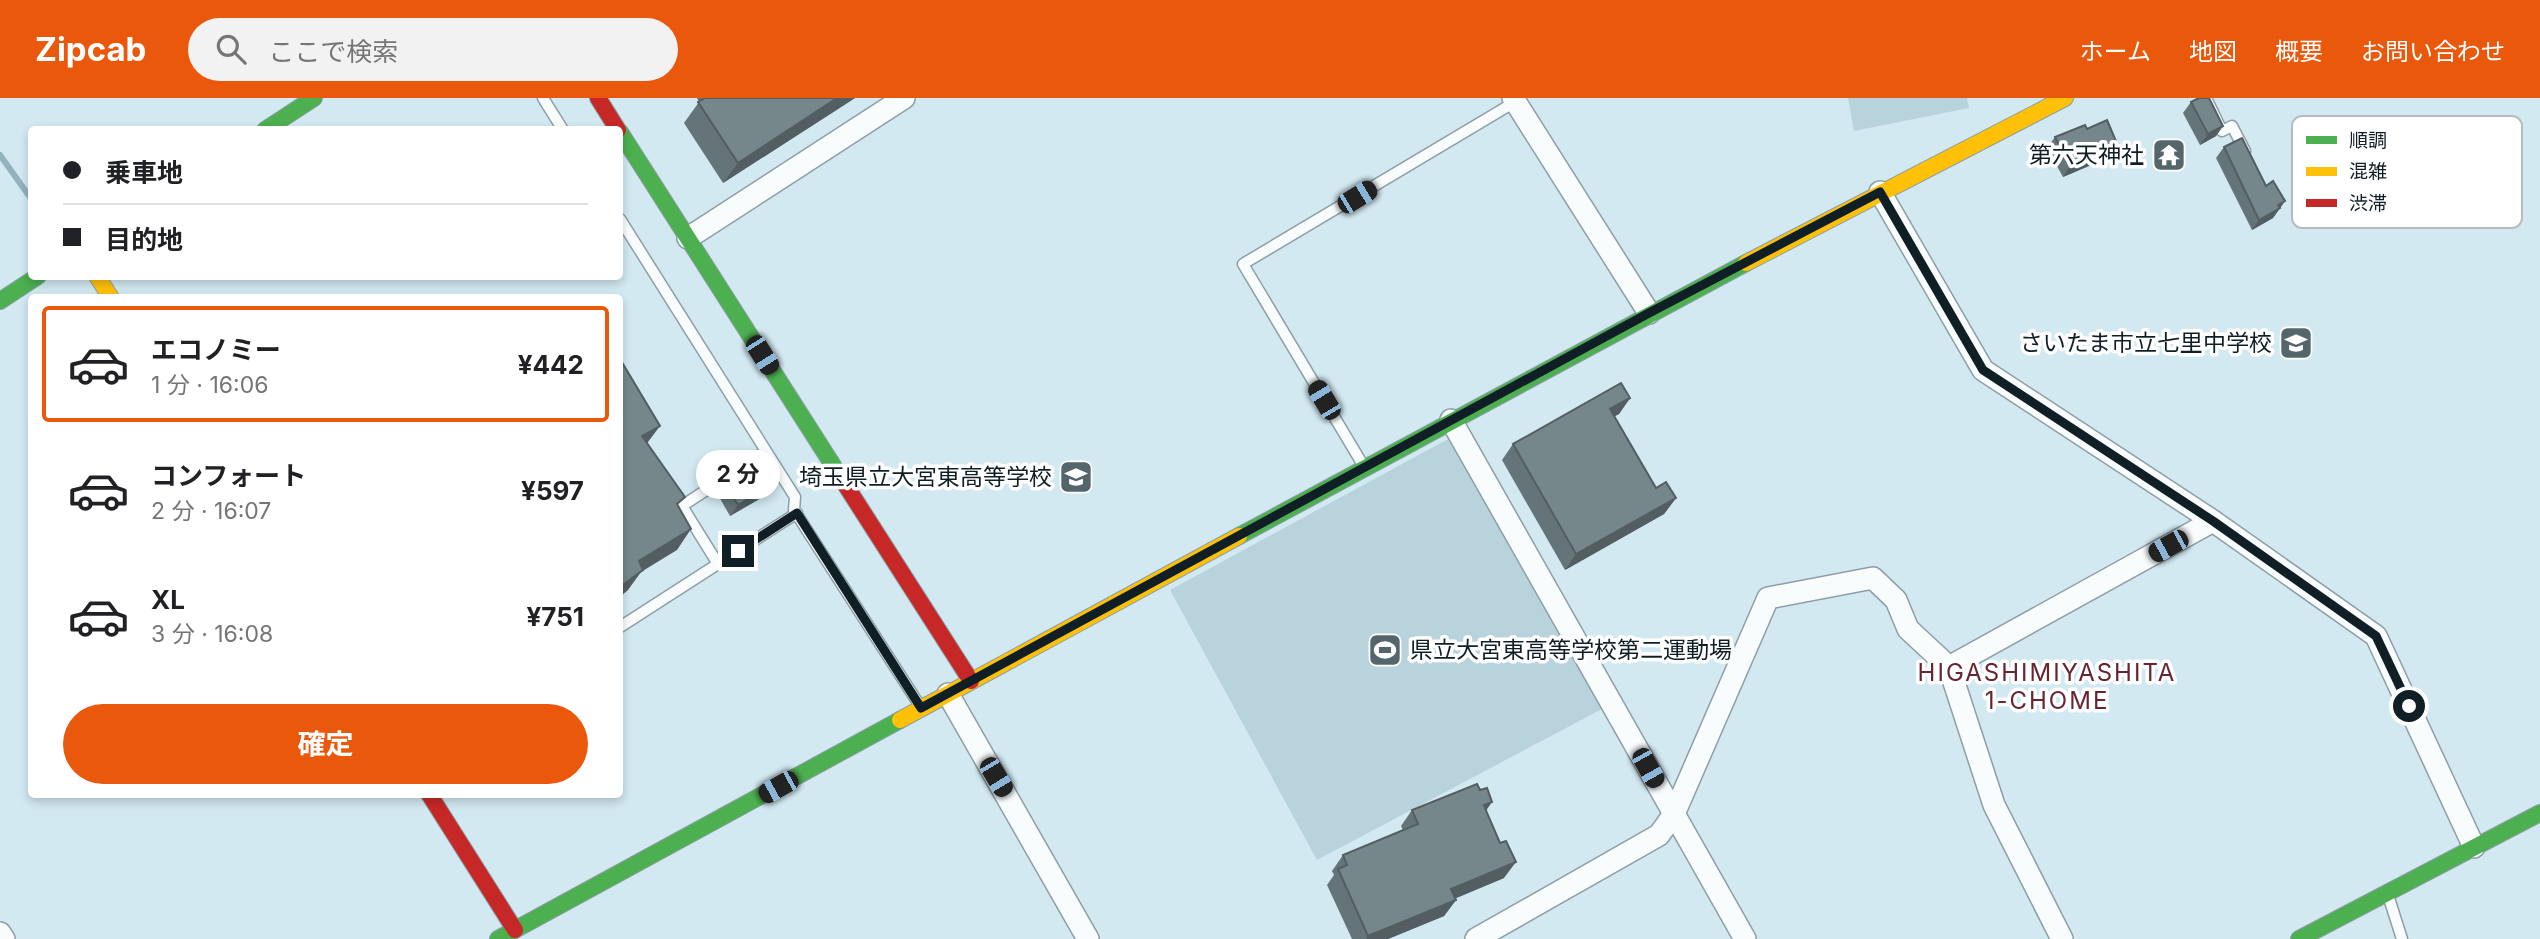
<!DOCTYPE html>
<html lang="ja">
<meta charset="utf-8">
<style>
body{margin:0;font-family:Inter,"Noto Sans JP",sans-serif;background:#f2f2f2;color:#202124;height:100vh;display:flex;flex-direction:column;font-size:26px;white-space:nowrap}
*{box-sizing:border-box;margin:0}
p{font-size:23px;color:#757577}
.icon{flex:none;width:38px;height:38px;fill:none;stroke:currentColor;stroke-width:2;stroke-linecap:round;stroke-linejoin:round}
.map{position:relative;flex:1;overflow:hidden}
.details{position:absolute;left:28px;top:196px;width:595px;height:504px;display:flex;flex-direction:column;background:#fff;border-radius:7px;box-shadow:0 4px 10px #0003}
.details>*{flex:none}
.top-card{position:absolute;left:28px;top:28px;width:595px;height:154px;border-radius:7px;box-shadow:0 4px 10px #0003;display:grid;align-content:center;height:154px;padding:0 35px;background:#fff}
.end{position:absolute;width:32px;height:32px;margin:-16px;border:9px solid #101f25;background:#fff;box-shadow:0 0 0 4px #fff}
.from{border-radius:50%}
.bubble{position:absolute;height:49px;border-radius:24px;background:#fff;box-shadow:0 4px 10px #0003;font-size:23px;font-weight:700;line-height:49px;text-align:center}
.car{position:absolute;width:21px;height:42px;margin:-21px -10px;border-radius:9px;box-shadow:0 0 5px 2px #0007;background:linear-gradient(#222 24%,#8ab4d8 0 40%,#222 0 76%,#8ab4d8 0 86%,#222 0)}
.top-card b{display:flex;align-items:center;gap:24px;height:66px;font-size:26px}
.top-card b+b{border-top:2px solid #e0e0e0}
.top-card i{width:18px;height:18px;background:#202124}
ul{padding:12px 0 0;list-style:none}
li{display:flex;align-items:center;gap:21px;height:116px;margin:0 14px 10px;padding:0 21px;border:4px solid transparent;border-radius:7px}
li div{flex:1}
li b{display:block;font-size:26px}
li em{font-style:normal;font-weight:700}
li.on{border-color:#ea580c}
li>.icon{width:63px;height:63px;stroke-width:1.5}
.action{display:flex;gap:14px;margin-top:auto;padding:14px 35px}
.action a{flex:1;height:80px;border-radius:42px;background:#ea580c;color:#fff;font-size:28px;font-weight:700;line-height:80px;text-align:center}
header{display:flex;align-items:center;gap:42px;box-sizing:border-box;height:98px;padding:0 35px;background:#ea580c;color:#fff}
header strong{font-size:33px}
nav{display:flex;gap:38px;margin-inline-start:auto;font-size:24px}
.search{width:490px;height:63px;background:#f2f2f2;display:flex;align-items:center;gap:18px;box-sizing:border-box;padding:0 24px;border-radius:38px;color:#757577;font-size:26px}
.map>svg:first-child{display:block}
</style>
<header>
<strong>Zipcab</strong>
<div class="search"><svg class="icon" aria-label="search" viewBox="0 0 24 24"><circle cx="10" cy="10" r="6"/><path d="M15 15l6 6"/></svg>ここで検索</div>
<nav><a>ホーム</a><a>地図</a><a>概要</a><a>お問い合わせ</a></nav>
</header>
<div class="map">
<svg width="2540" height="841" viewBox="0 0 2540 841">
<rect width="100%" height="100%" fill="#d2e9f1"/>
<path fill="#b9d3dd" d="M1848,0H1967L1969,10L1854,33Z
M1448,341L1602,611L1317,762L1170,492Z"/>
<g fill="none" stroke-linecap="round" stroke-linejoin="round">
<path stroke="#92b2be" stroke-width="6" d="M0,57L32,102"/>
<defs>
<path id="lane" d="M543,0L563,32
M2206,0L2222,33L2232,28L2245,53
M620,121L795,399L794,412L920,608
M1363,367L1243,166L1515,4
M718,466L682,408L766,353
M620,529L797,415
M2388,797L2402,841"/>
<path id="street" d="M1513,0L1649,215
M1880,94L1983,272L2213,423L2376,538L2474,749
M688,140L904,0
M1451,322L1745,841
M948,596L1088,841
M0,835L4,841
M1476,841L1659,737L1674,716L1768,500L1873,480L1896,502L1908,531L1949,569
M2062,841L1994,707L1949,569L2213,423"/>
<path id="fast" d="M265,32L314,0
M620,34L843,383
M0,203L38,178
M1239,438L1746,165
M498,841L900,622
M2299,841L2540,715"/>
<path id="slow" d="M1746,165L2065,0
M97,178L111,200
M900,622L1239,438"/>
<path id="jam" d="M598,0L618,32
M843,383L971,583
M429,696L515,832"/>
</defs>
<use href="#lane" stroke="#8d9ea5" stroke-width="13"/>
<use href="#street" stroke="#8d9ea5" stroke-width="24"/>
<use href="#fast" stroke="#8d9ea5" stroke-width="18"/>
<use href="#slow" stroke="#8d9ea5" stroke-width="18"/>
<use href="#jam" stroke="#8d9ea5" stroke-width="18"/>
<use href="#lane" stroke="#f8fcfd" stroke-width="10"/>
<use href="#street" stroke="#f8fcfd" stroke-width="21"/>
<use href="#fast" stroke="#4caf50" stroke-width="16"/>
<use href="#slow" stroke="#ffc107" stroke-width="16"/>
<use href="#jam" stroke="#c62828" stroke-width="16"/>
</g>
<path fill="#657478" d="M697,0H855L723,85L684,25L699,4Z
M2191,4L2223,28L2216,38L2200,47L2183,15Z
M2087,31L2118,48L2110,59L2063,79L2047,50L2055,39Z
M2224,49L2266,88L2285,103L2273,120L2252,132L2216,60Z
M1630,300L1619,316L1614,318L1656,390L1676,400L1664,416L1565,472L1502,362L1513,346Z
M725,386L768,389L761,400L730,418L718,397Z
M1412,712L1486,713L1504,780L1455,800L1456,802L1444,818L1388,841H1352L1327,787L1334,777L1332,773L1343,757L1403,732L1401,728Z"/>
<path fill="#535e62" d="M837,0H855L723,85L738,65Z
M2223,28L2216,38L2200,47L2208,36Z
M2118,48L2110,59L2063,79L2070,68Z
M2285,103L2273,120L2252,132L2259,122Z
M1630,300L1619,316L1599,327L1610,311Z
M660,328L645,348L642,338Z
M768,389L761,400L730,418L738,407Z
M1676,400L1664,416L1565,472L1576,456Z
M691,431L677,452L641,474L628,492L620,499V489L639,463Z
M1492,704L1481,720L1484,707Z
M1516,764L1504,780L1440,807L1451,791Z
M1456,802L1444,818L1388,841H1366L1368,838Z"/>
<path fill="#76878c" stroke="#535e62" stroke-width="2" d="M705,0H837L738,65L698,4Z
M2199,0H2209L2223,28L2208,36L2191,4Z
M2107,22L2118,48L2070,68L2055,39L2085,27L2087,31Z
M2242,40L2266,88L2273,83L2285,103L2278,107L2280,110L2259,122L2224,49Z
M620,261L660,328L642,338L685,399L677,406L691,431L639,463L643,472L620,489Z
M1621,285L1630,300L1610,311L1656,390L1666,384L1676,400L1576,456L1513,346Z
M756,368L768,389L738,407L725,386Z
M1477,686L1480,692L1487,690L1492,704L1484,707L1487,715L1500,745L1506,743L1516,764L1451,791L1456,802L1368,838L1338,771L1347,767L1343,757L1418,726L1412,712Z"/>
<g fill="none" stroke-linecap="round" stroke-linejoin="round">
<path stroke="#101f25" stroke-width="9" d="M738,453L797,415L921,610L1649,215L1880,94L1983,272L2213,423L2376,538L2409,608"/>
</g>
<defs>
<symbol id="temple-square" viewBox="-11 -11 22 22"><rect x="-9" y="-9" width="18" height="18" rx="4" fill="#54666c" stroke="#fff"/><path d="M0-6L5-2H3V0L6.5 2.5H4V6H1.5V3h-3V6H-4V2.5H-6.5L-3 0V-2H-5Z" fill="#fff"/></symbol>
<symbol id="school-square" viewBox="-11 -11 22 22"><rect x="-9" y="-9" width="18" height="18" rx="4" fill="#54666c" stroke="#fff"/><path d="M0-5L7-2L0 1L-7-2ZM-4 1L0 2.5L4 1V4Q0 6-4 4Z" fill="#fff"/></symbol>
<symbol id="stadium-square" viewBox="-11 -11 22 22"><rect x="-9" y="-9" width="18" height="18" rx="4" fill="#54666c" stroke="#fff"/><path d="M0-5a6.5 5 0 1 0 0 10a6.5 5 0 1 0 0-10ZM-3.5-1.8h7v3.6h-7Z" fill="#fff"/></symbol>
</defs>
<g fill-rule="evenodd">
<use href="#temple-square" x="2150" y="38" width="38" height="38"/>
<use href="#school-square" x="2277" y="226" width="38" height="38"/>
<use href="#school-square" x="1057" y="360" width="38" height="38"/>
<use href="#stadium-square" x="1366" y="533" width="38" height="38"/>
</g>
<g text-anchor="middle" stroke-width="7" stroke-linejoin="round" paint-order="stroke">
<g font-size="23" fill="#101f25" stroke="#fff" text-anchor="end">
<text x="2144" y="65">第六天神社</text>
<text x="2272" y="253">さいたま市立七里中学校</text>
<text x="1052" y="387">埼玉県立大宮東高等学校</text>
<text x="1410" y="560" text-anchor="start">県立大宮東高等学校第二運動場</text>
</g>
<g font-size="24" letter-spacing="2" fill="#692431" stroke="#fff">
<text x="2047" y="583">HIGASHIMIYASHITA<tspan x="2047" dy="28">1-CHOME</tspan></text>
</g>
</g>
<rect x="2292" y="18" width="230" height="112" rx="10" fill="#fff" stroke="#b7bcbe" stroke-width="2"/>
<rect x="2306" y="38" width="31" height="8" fill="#4caf50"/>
<rect x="2306" y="69" width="31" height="9" fill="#ffc107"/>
<rect x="2306" y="101" width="31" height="8" fill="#c62828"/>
<g font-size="19" fill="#101f25">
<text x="2349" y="49">順調</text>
<text x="2349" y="80">混雑</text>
<text x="2349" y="112">渋滞</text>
</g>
</svg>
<i class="end from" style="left:2409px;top:608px"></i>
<i class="end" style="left:738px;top:453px"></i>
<div class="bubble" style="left:696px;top:352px;width:84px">2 分</div>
<i class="car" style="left:1357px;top:99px;rotate:59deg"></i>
<i class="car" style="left:762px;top:257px;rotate:148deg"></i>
<i class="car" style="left:1324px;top:302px;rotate:329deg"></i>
<i class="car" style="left:2168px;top:448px;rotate:241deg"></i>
<i class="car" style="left:1648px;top:670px;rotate:151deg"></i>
<i class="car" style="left:996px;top:679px;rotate:149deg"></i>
<i class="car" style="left:778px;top:689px;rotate:241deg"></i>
<div class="top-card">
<b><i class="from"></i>乗車地</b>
<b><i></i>目的地</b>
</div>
<section class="details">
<ul>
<li class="on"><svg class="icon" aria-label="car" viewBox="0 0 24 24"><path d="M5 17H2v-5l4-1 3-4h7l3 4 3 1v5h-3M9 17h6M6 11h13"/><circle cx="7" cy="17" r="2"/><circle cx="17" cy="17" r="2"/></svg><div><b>エコノミー</b><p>1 分 · 16:06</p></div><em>¥442</em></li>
<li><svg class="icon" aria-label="car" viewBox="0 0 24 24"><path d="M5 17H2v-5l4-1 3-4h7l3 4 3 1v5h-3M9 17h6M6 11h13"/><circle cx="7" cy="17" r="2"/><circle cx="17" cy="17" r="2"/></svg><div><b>コンフォート</b><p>2 分 · 16:07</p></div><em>¥597</em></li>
<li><svg class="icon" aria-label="car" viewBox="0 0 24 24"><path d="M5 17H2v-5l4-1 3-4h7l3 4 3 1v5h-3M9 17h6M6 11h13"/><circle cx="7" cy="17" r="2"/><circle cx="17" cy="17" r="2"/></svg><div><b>XL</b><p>3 分 · 16:08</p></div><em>¥751</em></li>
</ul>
<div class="action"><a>確定</a></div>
</section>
</div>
